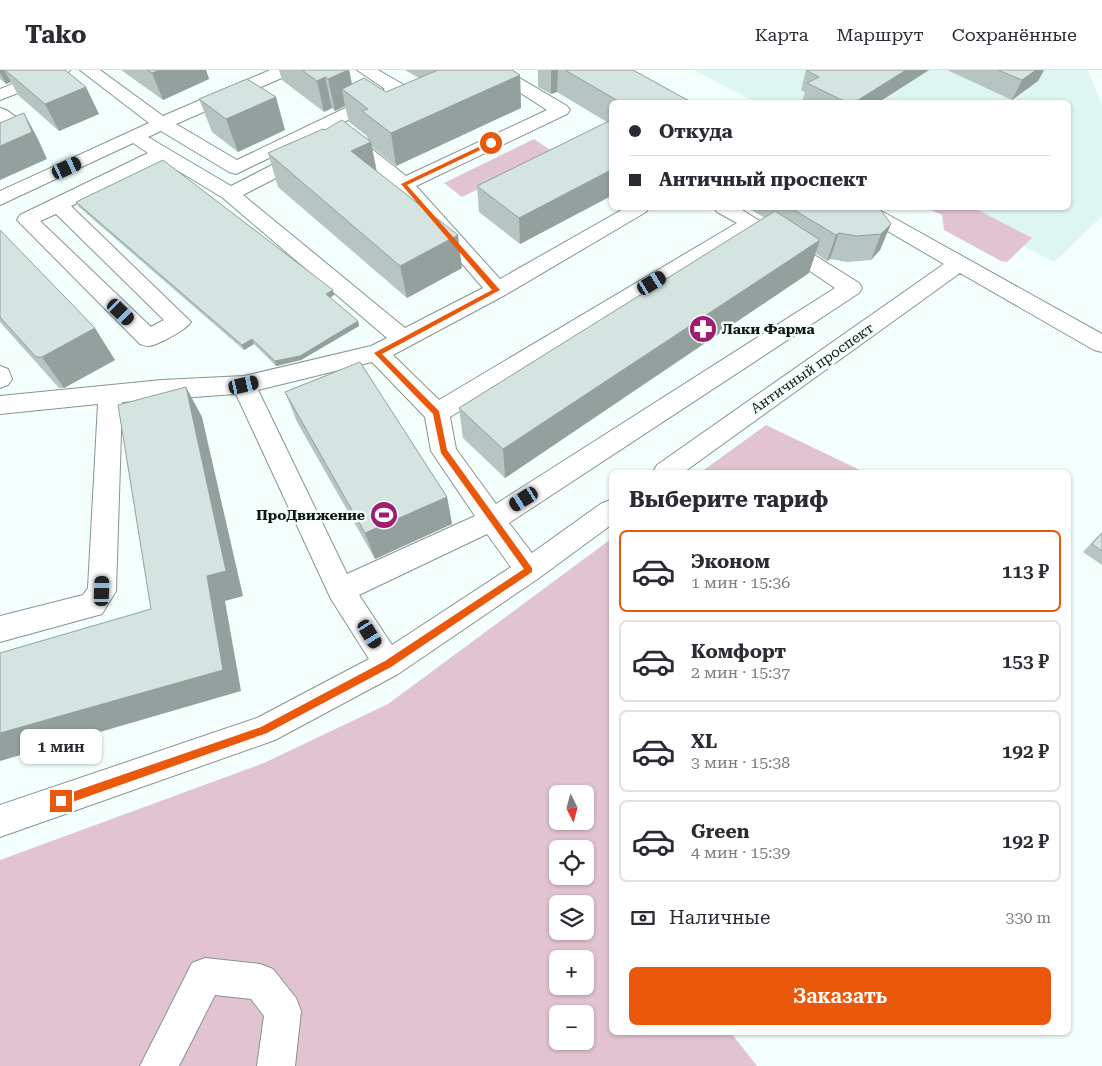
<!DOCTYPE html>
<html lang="ru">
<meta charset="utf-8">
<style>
body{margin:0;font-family:"Roboto Serif",serif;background:#f2f2f3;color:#2b2b33;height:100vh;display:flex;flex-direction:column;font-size:19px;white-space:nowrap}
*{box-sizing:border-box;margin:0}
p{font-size:16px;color:#7c7c81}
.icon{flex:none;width:28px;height:28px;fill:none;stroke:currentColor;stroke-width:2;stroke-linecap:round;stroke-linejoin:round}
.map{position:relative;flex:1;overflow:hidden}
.drawer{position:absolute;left:609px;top:400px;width:462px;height:565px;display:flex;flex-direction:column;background:#fff;border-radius:8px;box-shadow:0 1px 4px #0004}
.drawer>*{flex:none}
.guide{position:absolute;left:609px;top:30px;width:462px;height:110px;border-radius:8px;box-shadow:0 1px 4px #0004;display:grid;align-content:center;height:110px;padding:0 20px;background:#fff}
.needle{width:32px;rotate:174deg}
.buttons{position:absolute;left:549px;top:715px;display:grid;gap:10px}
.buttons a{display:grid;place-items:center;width:45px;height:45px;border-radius:8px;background:#fff;box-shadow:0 1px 4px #0004;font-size:25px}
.end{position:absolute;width:22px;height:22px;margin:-11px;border:6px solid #ea580c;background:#fff;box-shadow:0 0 0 2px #fff}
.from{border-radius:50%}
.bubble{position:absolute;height:35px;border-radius:8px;background:#fff;box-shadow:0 1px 4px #0004;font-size:16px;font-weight:600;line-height:35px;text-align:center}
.car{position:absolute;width:15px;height:30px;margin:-15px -8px;border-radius:6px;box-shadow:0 0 4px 1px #0007;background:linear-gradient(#222 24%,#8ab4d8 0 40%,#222 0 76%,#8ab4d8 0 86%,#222 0)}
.guide b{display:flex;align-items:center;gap:18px;height:48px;font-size:19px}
.guide b+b{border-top:1px solid #e1e1e2}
.guide i{width:12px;height:12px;background:#2b2b33}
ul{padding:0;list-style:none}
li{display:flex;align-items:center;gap:15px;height:82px;margin:0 10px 8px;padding:0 10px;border:2px solid #e1e1e2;border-radius:8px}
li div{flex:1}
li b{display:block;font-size:19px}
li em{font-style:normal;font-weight:600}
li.on{border-color:#ea580c}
li>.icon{width:45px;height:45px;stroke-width:1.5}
h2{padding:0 20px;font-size:22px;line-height:60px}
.pay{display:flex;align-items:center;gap:12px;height:55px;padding:0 20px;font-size:19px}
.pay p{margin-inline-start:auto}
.primary-button{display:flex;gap:10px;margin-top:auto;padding:10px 20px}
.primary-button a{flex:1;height:58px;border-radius:8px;background:#ea580c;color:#fff;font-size:20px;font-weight:600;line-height:58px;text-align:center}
header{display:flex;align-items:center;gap:30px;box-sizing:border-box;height:70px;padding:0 25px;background:#fff;border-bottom:1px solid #e1e1e2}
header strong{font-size:24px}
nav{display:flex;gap:28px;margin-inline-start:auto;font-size:18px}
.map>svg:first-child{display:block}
</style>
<header>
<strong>Tako</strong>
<nav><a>Карта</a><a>Маршрут</a><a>Сохранённые</a></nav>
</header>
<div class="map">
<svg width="1102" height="996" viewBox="0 0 1102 996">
<rect width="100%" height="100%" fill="#f2fffc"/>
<path fill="#ddf6f1" d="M694,0H1088L1102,36V146L1054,192L952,138H1069V32H755Z"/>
<path fill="#e1c3d2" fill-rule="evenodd" d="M534,69L553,82L462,127L444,113Z
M927,138H974L1032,168L1007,192L1001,191L944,160L942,145Z
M766,355L864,402H701Z
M611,469V962L731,963L757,996H0V790L264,693L388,634ZM558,724H585V751H558ZM558,779H585V806H558ZM558,834H585V861H558ZM558,889H585V916H558ZM558,944H585V971H558Z"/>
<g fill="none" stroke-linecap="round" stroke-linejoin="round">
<defs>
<path id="minor" d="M46,0H70L67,4L0,30V19Z
M80,0H100L163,46L270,0H294L291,4L176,54L237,90L385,19L357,0H378L404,15L407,19L404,23L236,104L229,102L161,61L148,67L231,116L299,81H313L316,85L313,89L243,125L405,258L483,218L397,118L339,72L337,68L339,64H353L406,106L547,40L485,0H506L567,36L570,40L567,44L416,116L500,209L625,138H649L646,142L505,225L393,285L439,330L737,153L717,142L714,138H739L859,213L862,218L859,223L509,453L532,483L602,433L611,430V455L539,508L398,604L275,670L0,767V735L257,648L369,589L331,529L236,324L122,332L116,521L102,544L0,572V546L83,525L88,518L98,334L0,344V326L162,310L244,306L371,276L387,268L223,128L162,91L71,136L191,252C187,259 157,276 148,276C145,276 143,275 140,274L17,150L20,145L148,83L133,73L0,135V121L149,53ZM56,144L164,250L151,257L40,151ZM752,162L835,218L496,434L456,379L450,347ZM372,292L425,347L431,381L475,446L347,504L258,320ZM487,464L511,497L392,575L359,525Z
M0,38C10,40 21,51 27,60L25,64L0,73V60L6,58L0,53Z
M852,138H876L1102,264V282L1094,280L960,203L684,402H653L657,395L944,194L855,142Z
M0,296L8,299L12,309L8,315L0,318Z
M205,888L260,894L273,899L296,928L301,941L295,996H257L264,946L251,929L215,925L179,996H140L192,893Z"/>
</defs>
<use href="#minor" stroke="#869592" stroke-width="2"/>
<use href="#minor" fill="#fff" fill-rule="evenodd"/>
</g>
<path fill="#b6c4c2" d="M0,0H65L99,44L59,61L18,25L11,12L6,14L0,9Z
M121,0H206L209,9L163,30Z
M279,0H349L352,14L386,22L419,8L405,0H512L520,5L521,38L396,96L372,77L377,101L462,198L407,228L278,117L268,83L325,60L368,70L367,66L349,52L345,36L335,41L332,38L324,42L282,10Z
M538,0H633L691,32H611V126L520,174L479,142L477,116L607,52L557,22L551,24L538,17Z
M806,0H929L879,32H802L805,22L801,20Z
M947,0H1044L1038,11L1012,30Z
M199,29L285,60L238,82L212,62Z
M76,132L334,225L330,228L358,251L359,256L301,290L276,296L254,274L244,280L79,137Z
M748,138H877L891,154L880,180L871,190L847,192L830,189L827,191L815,183L809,203L505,408L463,368L459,338L765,148Z
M0,160L115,290L64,318H59L0,252Z
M285,322L447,427L452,454L375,489L297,352Z
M1102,462V495L1083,482Z"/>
<path fill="#94a09e" d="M0,0H4L11,12L6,14L0,3Z
M160,0H206L209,9L163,30L152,3Z
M349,0L355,29L342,19L345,36L335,41L328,9Z
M551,0H558L557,22L551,24Z
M906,0H929L879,32H855Z
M1036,0H1044L1038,11L1012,30L1022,10Z
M520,5L521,38L396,96L391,63Z
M325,7L332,38L324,42L317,11Z
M86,17L99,44L59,61L45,34Z
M276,27L285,60L238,82L226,49Z
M24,43L38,69L47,89L0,110V76Z
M371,72L377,105L351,81Z
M611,100V126L520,174L519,148Z
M891,154L880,180L871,190L881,164Z
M839,163L830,189L827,191L836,165Z
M458,165L462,198L407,228L400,196Z
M820,170L809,203L505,408L503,379Z
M333,220L334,225L328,229L326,224Z
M358,251L359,256L301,290L276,296L275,291Z
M95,258L115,290L64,318L42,287Z
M252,269L254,274L244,280L242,275Z
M186,317L202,347L243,526L225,531L241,621L0,691V663L207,506Z
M447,427L452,454L375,489L365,463Z"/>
<path fill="#d4e4e1" stroke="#94a09e" d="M5,0H65L86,17L45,34Z
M147,0H160L152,3Z
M302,0H348L328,9L325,7L317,11Z
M438,0H512L520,5L391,63L362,41L368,39L342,19L364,8L386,22Z
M565,0H633L691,32H620Z
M806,0H906L855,32H846L807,13L819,7Z
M998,0H1036L1022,10Z
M247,9L276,27L226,49L199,29Z
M24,43L32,62L0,76V53Z
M342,50L371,72L351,81L458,165L400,196L268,83L323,59L325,60Z
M611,50V100L519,148L477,116Z
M163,90L333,220L326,224L358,251L300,286L275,291L252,269L242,275L76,132Z
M791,138H877L881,140L891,154L881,164L857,166L839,163L836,165Z
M775,141L820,170L503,379L459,338Z
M0,160L95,258L42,287H36L0,247Z
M360,292L447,427L365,463L285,322Z
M186,317L226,501L207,506L223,600L0,663V583L151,539L118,335Z
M1102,463V481L1092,474Z"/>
<path fill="#ea580c" d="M491,71L493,74L407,115L500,220L382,284L439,341L447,380L532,498V502L391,597L267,663L61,736L58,734L56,731L61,726L261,657L385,591L524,499L441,383L433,344L374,283L492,220L401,114Z"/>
<defs>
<symbol id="pharmacy-disc" viewBox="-11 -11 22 22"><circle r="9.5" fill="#9d1d72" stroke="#f2fffc"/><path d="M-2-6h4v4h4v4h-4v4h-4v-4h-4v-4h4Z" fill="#fff"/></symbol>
<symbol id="stadium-disc" viewBox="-11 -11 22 22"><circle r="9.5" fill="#9d1d72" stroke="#f2fffc"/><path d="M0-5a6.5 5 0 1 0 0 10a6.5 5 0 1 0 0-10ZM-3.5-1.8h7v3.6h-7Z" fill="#fff"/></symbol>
</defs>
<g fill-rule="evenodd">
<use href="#pharmacy-disc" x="687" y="243" width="32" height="32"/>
<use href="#stadium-disc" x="368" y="429" width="32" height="32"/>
</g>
<g text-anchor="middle" stroke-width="5" stroke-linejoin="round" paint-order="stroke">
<g font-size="14" font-weight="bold" fill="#101514" stroke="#f2fffc" text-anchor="start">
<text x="722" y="264">Лаки Фарма</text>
<text x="365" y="450" text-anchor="end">ПроДвижение</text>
</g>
<g font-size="14" fill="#101514" stroke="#f2fffc">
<text transform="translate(812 298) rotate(-35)" y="5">Античный проспект</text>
</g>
</g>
</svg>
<div class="buttons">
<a><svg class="needle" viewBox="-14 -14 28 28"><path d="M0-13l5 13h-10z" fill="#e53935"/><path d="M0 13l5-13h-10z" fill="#7c7c81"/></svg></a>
<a><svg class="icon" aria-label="locate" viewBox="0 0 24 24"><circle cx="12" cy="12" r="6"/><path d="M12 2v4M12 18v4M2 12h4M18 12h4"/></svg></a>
<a><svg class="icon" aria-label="layers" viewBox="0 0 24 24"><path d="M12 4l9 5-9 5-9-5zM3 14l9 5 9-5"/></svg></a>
<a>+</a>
<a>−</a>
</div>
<i class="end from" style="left:491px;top:73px"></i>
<i class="end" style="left:61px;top:731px"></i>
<div class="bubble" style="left:20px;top:659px;width:82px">1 мин</div>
<i class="car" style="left:67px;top:98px;rotate:65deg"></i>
<i class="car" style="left:652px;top:213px;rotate:59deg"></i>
<i class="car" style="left:121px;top:242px;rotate:134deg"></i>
<i class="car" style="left:244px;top:315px;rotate:77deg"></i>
<i class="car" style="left:524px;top:429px;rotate:237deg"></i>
<i class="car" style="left:102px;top:521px;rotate:2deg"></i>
<i class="car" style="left:370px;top:564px;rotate:148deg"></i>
<div class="guide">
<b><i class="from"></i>Откуда</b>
<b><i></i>Античный проспект</b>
</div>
<section class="drawer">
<h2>Выберите тариф</h2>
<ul>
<li class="on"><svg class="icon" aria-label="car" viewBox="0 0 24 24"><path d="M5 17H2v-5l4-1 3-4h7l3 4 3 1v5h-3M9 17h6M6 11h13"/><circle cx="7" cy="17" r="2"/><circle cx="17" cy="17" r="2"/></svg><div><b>Эконом</b><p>1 мин · 15:36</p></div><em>113 ₽</em></li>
<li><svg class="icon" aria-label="car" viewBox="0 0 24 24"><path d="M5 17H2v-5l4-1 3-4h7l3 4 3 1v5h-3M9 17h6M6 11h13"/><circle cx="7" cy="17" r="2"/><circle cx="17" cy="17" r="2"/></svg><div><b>Комфорт</b><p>2 мин · 15:37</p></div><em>153 ₽</em></li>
<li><svg class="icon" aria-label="car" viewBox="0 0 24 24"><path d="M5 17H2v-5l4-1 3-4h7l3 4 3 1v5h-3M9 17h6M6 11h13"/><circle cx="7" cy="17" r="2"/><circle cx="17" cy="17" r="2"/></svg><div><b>XL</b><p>3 мин · 15:38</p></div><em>192 ₽</em></li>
<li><svg class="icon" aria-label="car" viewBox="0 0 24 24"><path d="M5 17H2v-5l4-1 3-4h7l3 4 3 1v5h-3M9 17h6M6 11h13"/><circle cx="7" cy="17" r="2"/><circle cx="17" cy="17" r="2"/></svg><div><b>Green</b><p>4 мин · 15:39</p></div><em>192 ₽</em></li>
</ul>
<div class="pay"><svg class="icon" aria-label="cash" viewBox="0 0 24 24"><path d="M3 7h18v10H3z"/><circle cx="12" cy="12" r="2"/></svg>Наличные<p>330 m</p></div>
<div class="primary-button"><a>Заказать</a></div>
</section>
</div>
